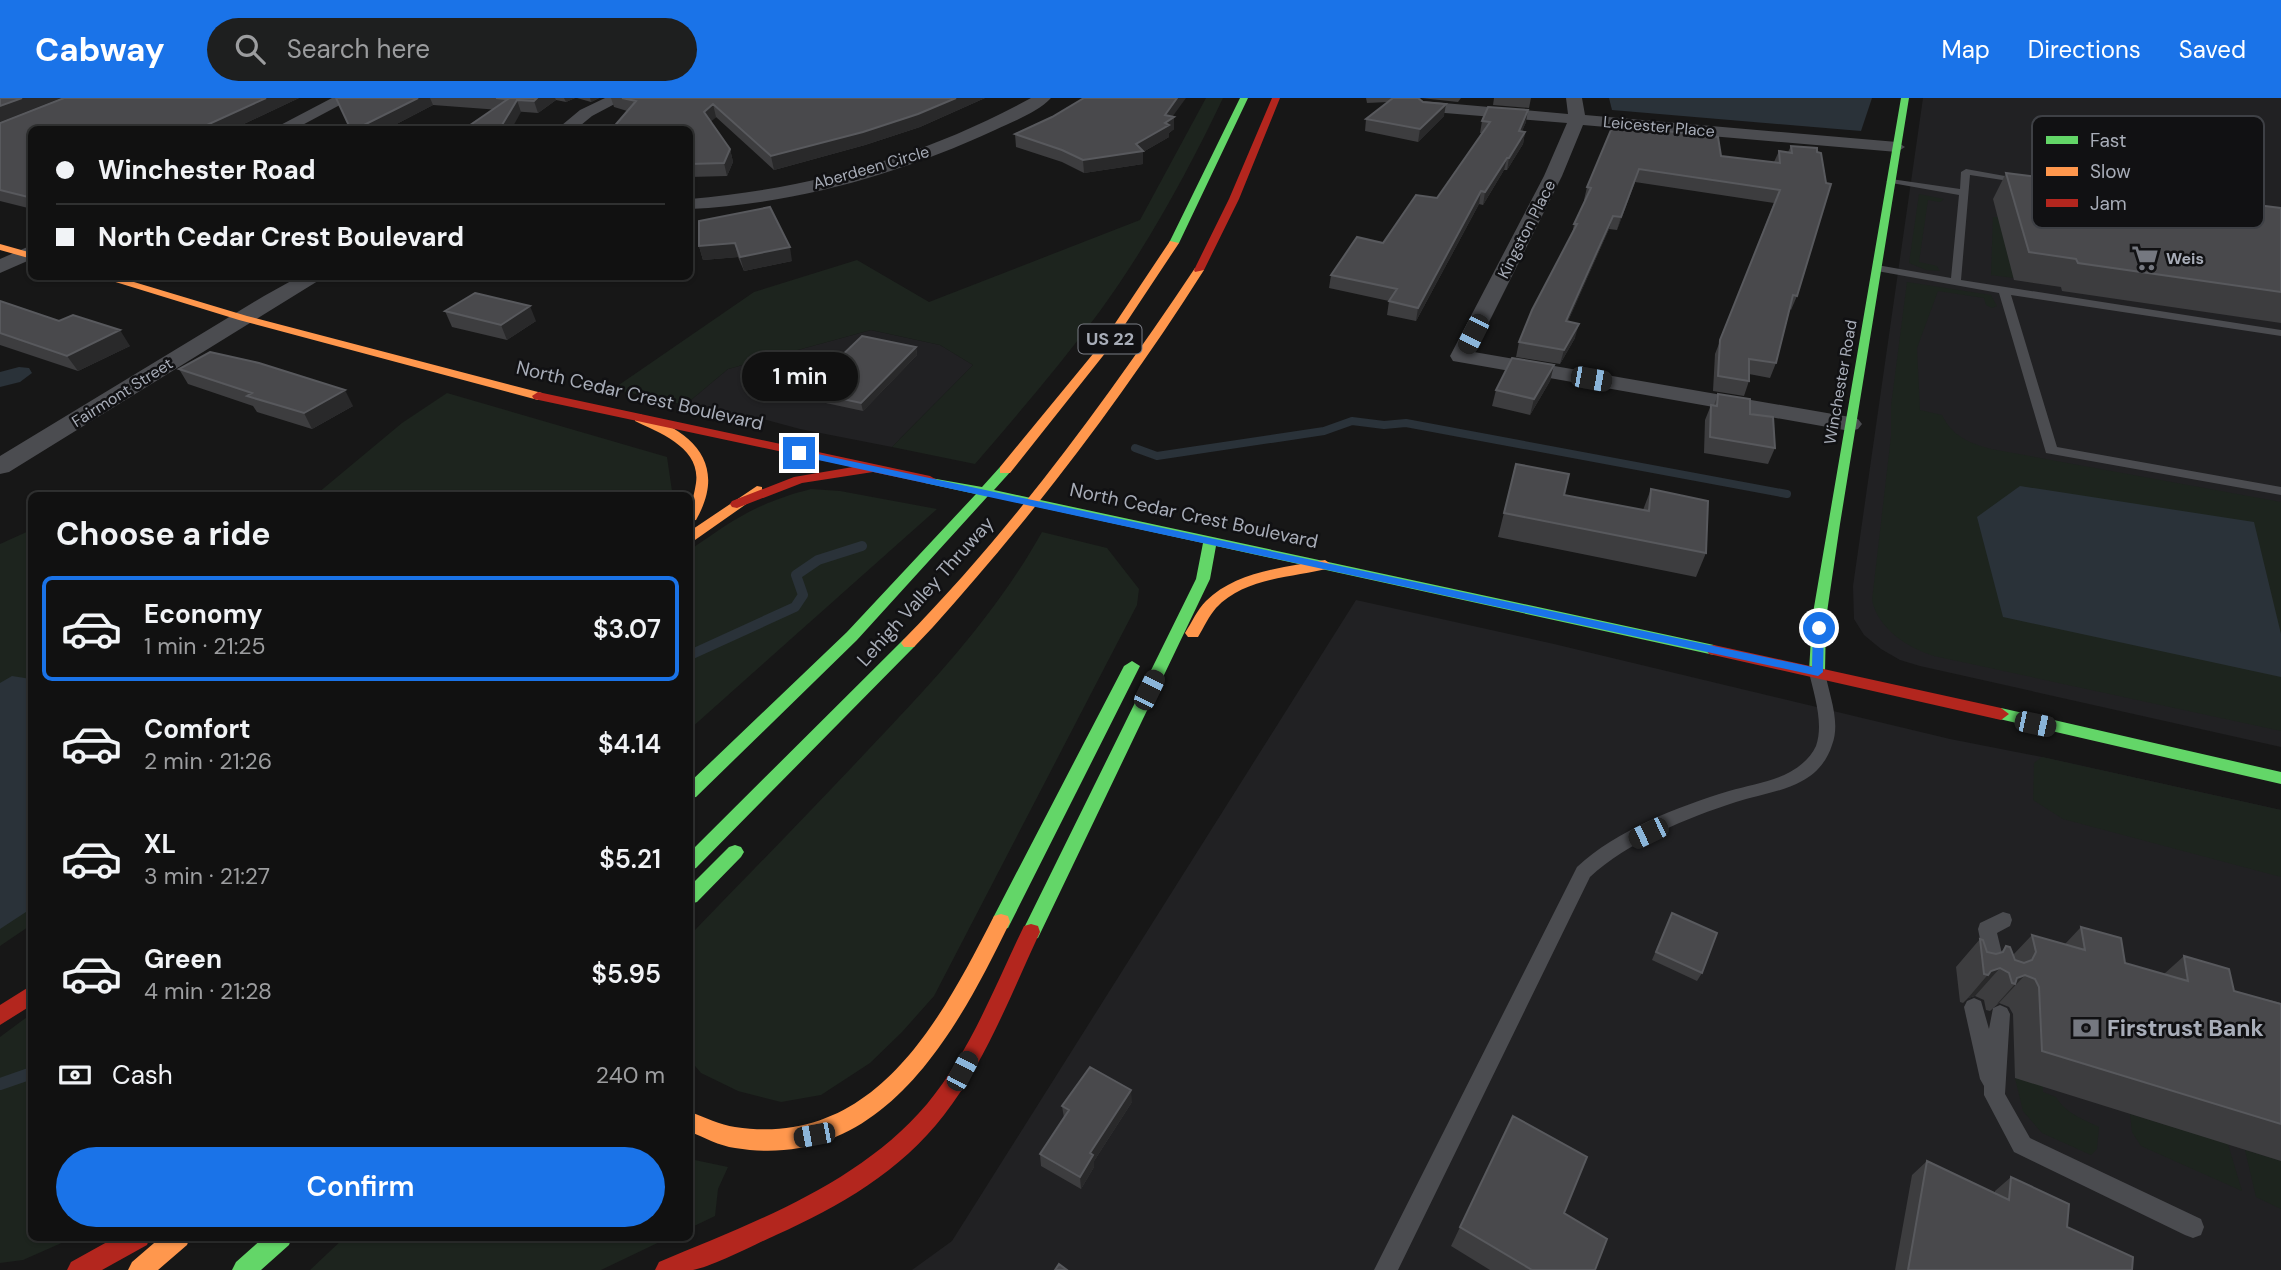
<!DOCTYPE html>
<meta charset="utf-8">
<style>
body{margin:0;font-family:"DM Sans",sans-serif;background:#1e1f1f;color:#f1f3f6;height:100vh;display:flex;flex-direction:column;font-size:26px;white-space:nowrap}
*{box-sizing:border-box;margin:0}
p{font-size:23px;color:#9c9d9f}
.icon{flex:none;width:38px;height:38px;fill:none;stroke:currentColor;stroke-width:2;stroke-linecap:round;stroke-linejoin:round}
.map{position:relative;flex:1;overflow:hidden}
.sheet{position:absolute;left:28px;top:394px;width:665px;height:749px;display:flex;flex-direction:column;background:#111;border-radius:10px;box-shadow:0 2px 5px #0004,0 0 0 2px #303131}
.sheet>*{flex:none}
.banner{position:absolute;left:28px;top:28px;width:665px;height:154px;border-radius:10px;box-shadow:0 2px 5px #0004,0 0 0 2px #303131;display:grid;align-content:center;height:154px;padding:0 28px;background:#111}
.end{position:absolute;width:32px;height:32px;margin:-16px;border:9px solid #1a73e8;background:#fff;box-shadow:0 0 0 4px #fff}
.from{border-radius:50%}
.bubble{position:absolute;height:49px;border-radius:24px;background:#111;box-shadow:0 2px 5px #0004,0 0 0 2px #303131;font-size:23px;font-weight:600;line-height:49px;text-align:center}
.car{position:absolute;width:21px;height:42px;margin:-21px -10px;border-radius:9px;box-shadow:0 0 5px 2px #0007;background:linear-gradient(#222 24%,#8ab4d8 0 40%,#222 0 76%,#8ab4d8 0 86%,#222 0)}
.banner b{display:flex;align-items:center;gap:24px;height:66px;font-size:26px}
.banner b+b{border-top:2px solid #303131}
.banner i{width:18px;height:18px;background:#f1f3f6}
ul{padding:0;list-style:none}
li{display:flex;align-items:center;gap:21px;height:105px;margin:0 14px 10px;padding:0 14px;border:4px solid transparent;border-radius:10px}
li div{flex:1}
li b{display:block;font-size:26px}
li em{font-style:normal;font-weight:600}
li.current{border-color:#1a73e8}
li>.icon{width:63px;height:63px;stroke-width:1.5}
h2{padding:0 28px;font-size:32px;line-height:84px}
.pay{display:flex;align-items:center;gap:18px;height:77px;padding:0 28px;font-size:26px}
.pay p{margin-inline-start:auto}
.cta{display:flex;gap:14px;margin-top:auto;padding:14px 28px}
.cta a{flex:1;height:80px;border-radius:42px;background:#1a73e8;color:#fff;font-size:28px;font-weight:600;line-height:80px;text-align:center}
header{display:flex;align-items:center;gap:42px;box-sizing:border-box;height:98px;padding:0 35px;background:#1a73e8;color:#fff}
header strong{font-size:33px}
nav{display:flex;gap:38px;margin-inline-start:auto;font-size:24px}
.search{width:490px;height:63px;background:#1e1f1f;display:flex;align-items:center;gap:18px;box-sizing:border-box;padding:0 24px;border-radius:38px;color:#9c9d9f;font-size:26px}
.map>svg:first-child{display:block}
</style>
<header>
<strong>Cabway</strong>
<div class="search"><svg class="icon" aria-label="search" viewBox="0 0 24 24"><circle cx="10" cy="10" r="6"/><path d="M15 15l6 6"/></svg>Search here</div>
<nav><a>Map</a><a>Directions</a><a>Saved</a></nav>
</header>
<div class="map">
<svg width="2281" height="1172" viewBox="0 0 2281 1172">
<rect width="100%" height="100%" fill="#171717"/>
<path fill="#212123" d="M1923,0H2281V649L1920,568L1900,562L1881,551L1864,537L1854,521L1853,488Z
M871,232L940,247L973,267L892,349L800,331L755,319L685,307L728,271Z
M1356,502L1554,546L1950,641L2042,659L2281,712V1172H912L952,1143Z"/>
<path fill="#1d241e" d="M1206,0H1223C1190,70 1146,150 1100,213C1061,266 1018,316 975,366L892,349L973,267L940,247L871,232L728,271L685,307L613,291L754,194L857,162L929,204L1140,122Z
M1919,96L1944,101L1940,104L1928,102L1919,164L1937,168L1940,173L1926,172L1909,165Z
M1993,119H1998L2014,180L1991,177Z
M1907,184L1991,197L1997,208L1992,210L1986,207L1984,200L1938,193L1917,250L1920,312L1942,317C1952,338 1969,345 1991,351L2281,404V633L1934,558C1908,550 1878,531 1872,502L1891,338V308Z
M447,295L667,359L672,393L669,397L318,395L402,325Z
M811,391L840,393L937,411L690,631V452C734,421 757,405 811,391Z
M31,432V827L0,848V446Z
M1042,434L1107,450L1139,491L1137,507L934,898L902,934L870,965L821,997L781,1004L738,993L701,975L690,962V841L695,832C753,772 812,712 869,651C933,584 997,515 1042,434Z
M2042,659L2281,712V779L2063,721L2033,702L2034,665Z
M31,916L32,1139H75L23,1162L0,1165V939Z
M2015,980L2043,988V994L2056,999C2065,1015 2083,1021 2099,1029L2097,1051L2091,1057L2042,1035L2023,1013Z
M2130,1016L2228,1046L2242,1093L2141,1048L2132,1034Z
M2245,1052L2281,1063V1111L2256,1099Z
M690,1061L728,1069L718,1091L715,1118L690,1130Z
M345,1139H670L601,1172H310Z"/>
<path fill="#2a3239" d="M1609,0H1872L1861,33L1612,12Z
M19,269L29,270L32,275L20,284L0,289V274Z
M2020,388L2254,424L2281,536V579L2003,519L1977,419Z
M12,578L31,581L32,810L0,831V585Z"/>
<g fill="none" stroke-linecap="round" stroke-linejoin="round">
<path stroke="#2a3239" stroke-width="8" d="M1135,350L1157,358L1324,333L1352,323L1384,327L1406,325L1787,396"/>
<path stroke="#2a3239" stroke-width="10" d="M690,557L795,509L803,497L796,477L818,462L862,448"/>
<path stroke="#2a3239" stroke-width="12" d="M0,986L32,975"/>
<path fill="#4b4c50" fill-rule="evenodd" d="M1966,71L2027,82L2022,85L1970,77L1961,182L2281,232V238L2011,197L2057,349L2281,389V397L2046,355L1999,195L1877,173L1872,170L1877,167L1951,180L1959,97L1886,84L1891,81L1960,91L1961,74Z
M1817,569L1825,574C1829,597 1841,624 1832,647C1827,663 1816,676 1802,683C1782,694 1758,697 1736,704C1689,719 1626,745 1590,779L1398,1172H1374L1577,769C1617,732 1677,709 1729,693C1749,687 1772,684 1790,674C1801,668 1811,659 1816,648C1824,625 1814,597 1809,574Z
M2003,814L2010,816L2012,822L2010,828L1997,835L2007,876L2004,882L1997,884L1990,882L1987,876L1978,831L1980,825Z
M1974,900L1981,903L1989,931L1993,910L2000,907L2007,910L2010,916L2005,996L2030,1040L2201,1121L2204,1129L2201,1137L2193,1140L2185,1137L2014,1054L1984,997V988L1980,981L1964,909L1967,903Z"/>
<path fill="#4b4c50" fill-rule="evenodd" d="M332,0H353L293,32H271Z
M605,0H626L592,18L575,32H556L580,12Z
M1031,0H1051C1038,14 1012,24 995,32C900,76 795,106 690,111V101C810,91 925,58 1031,0Z
M1566,0H1582L1585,17L1897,44L1905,49L1897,54L1583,27L1562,78L1474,254L1850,319L1858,321L1862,326L1858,331L1850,333L1453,263L1450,258L1544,78L1567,25L1421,13L1413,8L1421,3L1568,16Z
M32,147V161L0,175V161Z
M300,178H326L9,374L0,376V358L264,198Z"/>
<path fill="#63d668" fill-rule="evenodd" d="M1240,0H1248L1179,145L1170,147L1169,145Z
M1901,0H1909L1840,426L1826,521L1825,574L1817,579L1809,574L1812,521Z
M1005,368L1012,372L994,392L1714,547L1722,552L1714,557L1216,448L1210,481L1038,840L1031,842L1024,840L1022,834L1196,481L1203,445L988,398L857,542L696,699L690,700V684L847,534L976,396L925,385V379L982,389L1000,369Z
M909,540L917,545L914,549L696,770L690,772V754L904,541Z
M1132,563L1140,568L1008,830L1001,832L994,830L992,824L994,818L1124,568Z
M2001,610L2281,674V686L1995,620L1993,616Z
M735,747L741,749L744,754L741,759L697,804L690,806V788L729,749Z
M264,1139H292L289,1147L261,1172H232L236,1164Z"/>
<path fill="#ff974d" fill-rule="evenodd" d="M1170,143L1179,145L1110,249L1010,375H1000V369L1102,245Z
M0,146L32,155V161L0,152Z
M1195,170L1204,172C1124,298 1033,418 933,529L914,549H904L901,545L904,541C1014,429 1108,300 1195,170Z
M96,178H114L247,218L542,295L544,298L538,302L239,222Z
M639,316C693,332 728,366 696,422L690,423C690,409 694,398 696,385C701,350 660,335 635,323V317Z
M757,388L762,389V395L695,442L690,443V433Z
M1325,462L1332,467L1330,470C1292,480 1245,479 1216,510C1209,518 1204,529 1198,539H1188L1185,535C1192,524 1197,512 1206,503C1236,473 1286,469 1325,462Z
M1001,816L1008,818L1010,824C956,935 882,1074 735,1050C719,1048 704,1039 690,1034V1014C705,1019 720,1027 735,1029C875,1050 940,923 994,818Z
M161,1139H190L187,1147L158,1172H128L132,1164Z"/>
<path fill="#b3261e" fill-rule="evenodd" d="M1272,0H1280L1239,101L1204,172L1195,174L1194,172L1229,101Z
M538,294L930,378L937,382L930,386L873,374L802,385L737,410L732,409L730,406L732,403L794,379L853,369L534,301L532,298Z
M1714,547L2001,610L2009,616L2001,622L1709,556L1706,552L1709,548Z
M1031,826L1038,828L1040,834C1011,896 986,963 944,1017C901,1073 839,1109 776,1137C756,1146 712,1169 693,1172C681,1172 667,1172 655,1172L659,1164C754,1124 858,1087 927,1006C970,954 995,888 1024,828Z
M32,887V907L0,927V907Z
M116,1139H150L147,1147L102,1172H67L71,1164Z"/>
</g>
<path fill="#3d3d3f" d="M64,0H299L231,32H32V111L0,103V25Z
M336,0H575L566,4L556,2L538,15L433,7L385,32H351Z
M577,0H599L591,4Z
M611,0H985L920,29L865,47L774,72L716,19L710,24L730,51L733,64L727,78L690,79V32L614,9Z
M1366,0H1461L1458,4L1421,0L1420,1L1444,18L1418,44L1365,33L1366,21L1388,4L1367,5Z
M1494,0H1531L1529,10L1493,7Z
M1172,18L1174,19V31L1169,35V39L1143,54V66L1084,75L1062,64L1016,49L1015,36Z
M1482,23L1526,24L1522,33L1525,34L1523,46L1507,72H1504L1483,107L1479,106L1416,223L1387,217L1389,203L1329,190L1331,177L1383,145L1437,100L1483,35H1480Z
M1718,39L1721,58L1774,64L1779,53L1788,54L1791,48L1797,198L1791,212L1790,211L1776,265L1770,280L1749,276V283L1744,298L1713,293L1715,256L1774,105L1635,84L1617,132L1609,131L1568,223L1575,240L1560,266L1516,259L1519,244L1572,137L1574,126L1585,102H1584L1587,89Z
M2006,75L2139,92L2147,78L2186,98L2281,110V225L2062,193L2061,189L2014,182L1993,101Z
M699,123L792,163L744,173L738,159L703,162L699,148Z
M0,203L130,248L78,273L0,247Z
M445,213L536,223L507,242L452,229Z
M916,249L917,257L863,313L807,301L805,293Z
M1554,267L1550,283L1530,317L1492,308L1496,292Z
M179,271L353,308L312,331L257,314L253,308L188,286Z
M1718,296L1750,316L1775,350L1768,366L1704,355L1705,322L1711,307H1714Z
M1516,366L1564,397L1643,412L1651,391L1706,455L1696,479L1498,439Z
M1672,815L1702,875L1697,883L1652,862Z
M2081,829L2125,865L2164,876L2184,858L2234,893L2281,905V1063L2015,980L2013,916L2009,909L1999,905L1990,913L1986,912L1984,902L1975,898L1968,900L1963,905L1960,904L1956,869L1980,841L1987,854L1996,856L2001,854L2006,848L2013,857L2032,837L2065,846Z
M1132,1004L1094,1063V1069L1081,1091L1041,1068L1040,1056L1064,1020L1062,1008Z
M1513,1018L1564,1115L1595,1172H1490L1451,1148Z
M1927,1063L1995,1095V1093L2011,1079L2067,1129L2132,1172H1895L1912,1077Z"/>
<path fill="#29292a" d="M22,0H61L0,24V8Z
M266,0H299L231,32H196Z
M418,0H430L433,7L385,32H354Z
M537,0H555L556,2L538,15L534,3Z
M564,0H575L566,4Z
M590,0H599L591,4Z
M956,0H985L920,29L865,47L774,72L771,58Z
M1177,0H1186L1170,22L1174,19V31L1169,35V39L1143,54V66L1084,75L1083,62L1136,46L1165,17Z
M517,2L521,14L511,32H499Z
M713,6L716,19L707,27L704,14Z
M1446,6L1444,18L1418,44L1420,31Z
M1528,12L1526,24L1517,45L1519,33Z
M1525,34L1523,46L1507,72L1509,60Z
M730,51L733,64L727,78L724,65Z
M1507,60L1504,72L1483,107L1485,94Z
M1639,71L1635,84L1617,132L1621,119Z
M1481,93L1479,106L1416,223L1418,210Z
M1613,118L1609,131L1562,237L1566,223Z
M735,145L738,159L703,162L699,148Z
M790,149L792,163L744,173L740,159Z
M530,208L536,223L507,242L501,227Z
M1579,226L1575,240L1560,266L1564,252Z
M120,232L130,248L78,273L67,258Z
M916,249L917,257L863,313L861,305Z
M1554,267L1550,283L1530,317L1534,301Z
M345,292L353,308L312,331L304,315Z
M2000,870L1975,898L1968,900L1991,873Z
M2025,877L1999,905L1997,906L2015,886L2017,880Z
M1131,992L1132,1004L1094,1063V1069L1081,1091L1080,1079L1090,1055Z"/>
<path fill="#49494c" stroke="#58595d" stroke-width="2" d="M0,0H22L0,8Z
M64,0H266L196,32H32V100L0,92V25Z
M336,0H418L354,32H351Z
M496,0H537L534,3L517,2L499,32H463L508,1Z
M622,0H956L918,16L863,34L771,58L713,6L704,14L730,51L724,65L690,66V32H611L636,3Z
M1084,0H1177L1165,17L1174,19L1165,25L1169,27L1136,46L1143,53L1083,62L1062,52L1015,36L1052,19Z
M1393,0H1418L1423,4L1446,6L1420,31L1366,21Z
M1488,9L1528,12L1519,33L1525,34L1509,60H1507L1485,94L1481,93L1418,210L1389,203L1397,191L1331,177L1357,139L1383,145L1416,97L1437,100L1490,24L1482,23Z
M1613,27L1718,39L1721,58L1780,65L1779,53L1792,55L1791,48L1817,50V54L1821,55L1826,85L1831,86L1797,198L1793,197L1776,265L1749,261V283L1718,278L1720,242L1780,92L1639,71L1621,119L1613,118L1566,223L1579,226L1564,252L1519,244L1532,212L1577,126H1574L1591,90L1587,89Z
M2006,75L2154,94L2147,78L2178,82L2186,98L2281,110V194L2078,165L2076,161L2029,154Z
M770,109L790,149L740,159L735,145L699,148V123Z
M475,195L530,208L501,227L445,213Z
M0,203L59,223L73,217L120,232L67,258L0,235Z
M862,238L916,249L861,305L805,293Z
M210,254L259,265L345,292L304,315L247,298L252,295L179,271Z
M1512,260L1554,267L1534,301L1496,292Z
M1718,296L1750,301V316L1773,319L1775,350L1710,339L1711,307L1717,308Z
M1516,366L1569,376L1564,397L1649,413L1651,391L1708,403L1706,455L1504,415Z
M1672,815L1717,835L1702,875L1656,854Z
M2081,829L2121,840L2125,865L2188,883L2184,858L2229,871L2234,893L2281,906V1026L2042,953L2039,889L2035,881L2025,877L2017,880L2015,886L2012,885L2009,875L2000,870L1991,873L1988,877L1984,876L1980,841L1983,842L1987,854L1996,856L2003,854L2006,848L2010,849L2015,862L2024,865L2032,862L2036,854L2032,837L2085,852Z
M1090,969L1131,992L1090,1055L1093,1057L1080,1079L1040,1056L1069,1012L1062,1008Z
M1513,1018L1587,1059L1564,1115L1607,1141L1595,1172H1532L1460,1129Z
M1927,1063L2009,1102L2011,1079L2069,1106L2067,1129L2133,1159L2132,1172H1908Z
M1059,1166L1067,1172H1055Z"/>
<path fill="#1a73e8" d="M799,352L1812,569L1813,530L1819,526L1824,530L1823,574L1818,578L795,357V353Z"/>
<defs>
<symbol id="supermarket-bare" viewBox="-9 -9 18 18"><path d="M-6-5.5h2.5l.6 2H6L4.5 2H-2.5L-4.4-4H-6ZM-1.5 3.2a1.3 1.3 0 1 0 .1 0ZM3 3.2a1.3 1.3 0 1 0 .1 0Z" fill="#757880" stroke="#111113" stroke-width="2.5" paint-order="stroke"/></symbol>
<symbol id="bank-bare" viewBox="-9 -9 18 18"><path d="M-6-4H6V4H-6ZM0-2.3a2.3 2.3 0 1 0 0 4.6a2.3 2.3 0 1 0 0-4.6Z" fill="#757880" stroke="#111113" stroke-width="2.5" paint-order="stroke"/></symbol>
</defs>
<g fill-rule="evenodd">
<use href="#supermarket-bare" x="2126" y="141" width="38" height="38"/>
<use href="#bank-bare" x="2067" y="911" width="38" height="38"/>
</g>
<g text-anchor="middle" stroke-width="5" stroke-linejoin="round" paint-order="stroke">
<g font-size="16" fill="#a8adb8" stroke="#111113">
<text transform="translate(1659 28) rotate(5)" y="6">Leicester Place</text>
<text transform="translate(871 69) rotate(-16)" y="6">Aberdeen Circle</text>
<text transform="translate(1526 131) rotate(-63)" y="6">Kingston Place</text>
<text transform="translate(1840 284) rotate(-80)" y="6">Winchester Road</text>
<text transform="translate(122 294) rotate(-32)" y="6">Fairmont Street</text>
</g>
<g font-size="16" font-weight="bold" fill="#a8adb8" stroke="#111113" text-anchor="start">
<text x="2166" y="166">Weis</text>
</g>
<rect fill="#111113" stroke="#7b7e86" stroke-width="2" x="1078.5" y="226.5" width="63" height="29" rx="5"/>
<g font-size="18" font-weight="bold" fill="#a8adb8">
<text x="1110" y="247">US 22</text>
</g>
<g font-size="19" fill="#a8adb8" stroke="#111113">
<text transform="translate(640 297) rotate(13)" y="7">North Cedar Crest Boulevard</text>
<text transform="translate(1194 417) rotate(12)" y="7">North Cedar Crest Boulevard</text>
<text transform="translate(925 493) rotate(-48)" y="7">Lehigh Valley Thruway</text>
</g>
<g font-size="23" font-weight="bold" fill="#a8adb8" stroke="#111113" text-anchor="start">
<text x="2107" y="938">Firstrust Bank</text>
</g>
</g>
<rect x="2032" y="18" width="232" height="112" rx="10" fill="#111113" stroke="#3e4045" stroke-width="2"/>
<rect x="2046" y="38" width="32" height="8" fill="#63d668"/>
<rect x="2046" y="69" width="32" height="9" fill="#ff974d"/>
<rect x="2046" y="101" width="32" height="8" fill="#b3261e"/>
<g font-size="19" fill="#a8adb8">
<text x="2090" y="49">Fast</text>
<text x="2090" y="80">Slow</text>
<text x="2090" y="112">Jam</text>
</g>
</svg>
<i class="end from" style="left:1819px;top:530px"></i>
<i class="end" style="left:799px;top:355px"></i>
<div class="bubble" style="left:742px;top:254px;width:116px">1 min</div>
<i class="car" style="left:1473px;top:236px;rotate:207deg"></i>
<i class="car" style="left:1591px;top:281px;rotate:100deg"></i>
<i class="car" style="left:1149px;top:592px;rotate:26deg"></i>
<i class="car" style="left:2035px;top:626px;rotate:102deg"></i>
<i class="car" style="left:1648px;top:735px;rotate:244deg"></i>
<i class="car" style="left:962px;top:973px;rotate:28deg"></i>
<i class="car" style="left:814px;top:1037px;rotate:259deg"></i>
<div class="banner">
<b><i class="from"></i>Winchester Road</b>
<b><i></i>North Cedar Crest Boulevard</b>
</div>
<section class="sheet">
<h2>Choose a ride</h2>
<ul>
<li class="current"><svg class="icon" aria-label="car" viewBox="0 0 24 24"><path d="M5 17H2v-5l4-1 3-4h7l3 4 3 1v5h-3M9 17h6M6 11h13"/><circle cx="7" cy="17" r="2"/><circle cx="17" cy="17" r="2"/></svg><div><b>Economy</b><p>1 min · 21:25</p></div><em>$3.07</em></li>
<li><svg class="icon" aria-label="car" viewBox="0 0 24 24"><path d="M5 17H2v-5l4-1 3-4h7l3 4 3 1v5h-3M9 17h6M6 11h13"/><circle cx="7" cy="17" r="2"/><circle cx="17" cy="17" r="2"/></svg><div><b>Comfort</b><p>2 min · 21:26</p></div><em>$4.14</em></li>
<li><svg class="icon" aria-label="car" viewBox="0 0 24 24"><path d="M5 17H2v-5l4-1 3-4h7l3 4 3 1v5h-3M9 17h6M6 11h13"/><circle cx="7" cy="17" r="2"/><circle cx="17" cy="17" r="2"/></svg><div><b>XL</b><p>3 min · 21:27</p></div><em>$5.21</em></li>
<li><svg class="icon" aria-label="car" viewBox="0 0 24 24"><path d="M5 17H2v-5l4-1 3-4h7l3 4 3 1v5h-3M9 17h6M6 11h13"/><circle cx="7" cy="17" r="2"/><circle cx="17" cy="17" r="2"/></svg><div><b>Green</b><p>4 min · 21:28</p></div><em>$5.95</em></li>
</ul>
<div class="pay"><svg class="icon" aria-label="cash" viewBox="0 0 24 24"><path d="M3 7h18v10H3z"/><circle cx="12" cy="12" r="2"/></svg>Cash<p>240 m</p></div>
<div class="cta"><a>Confirm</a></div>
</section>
</div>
